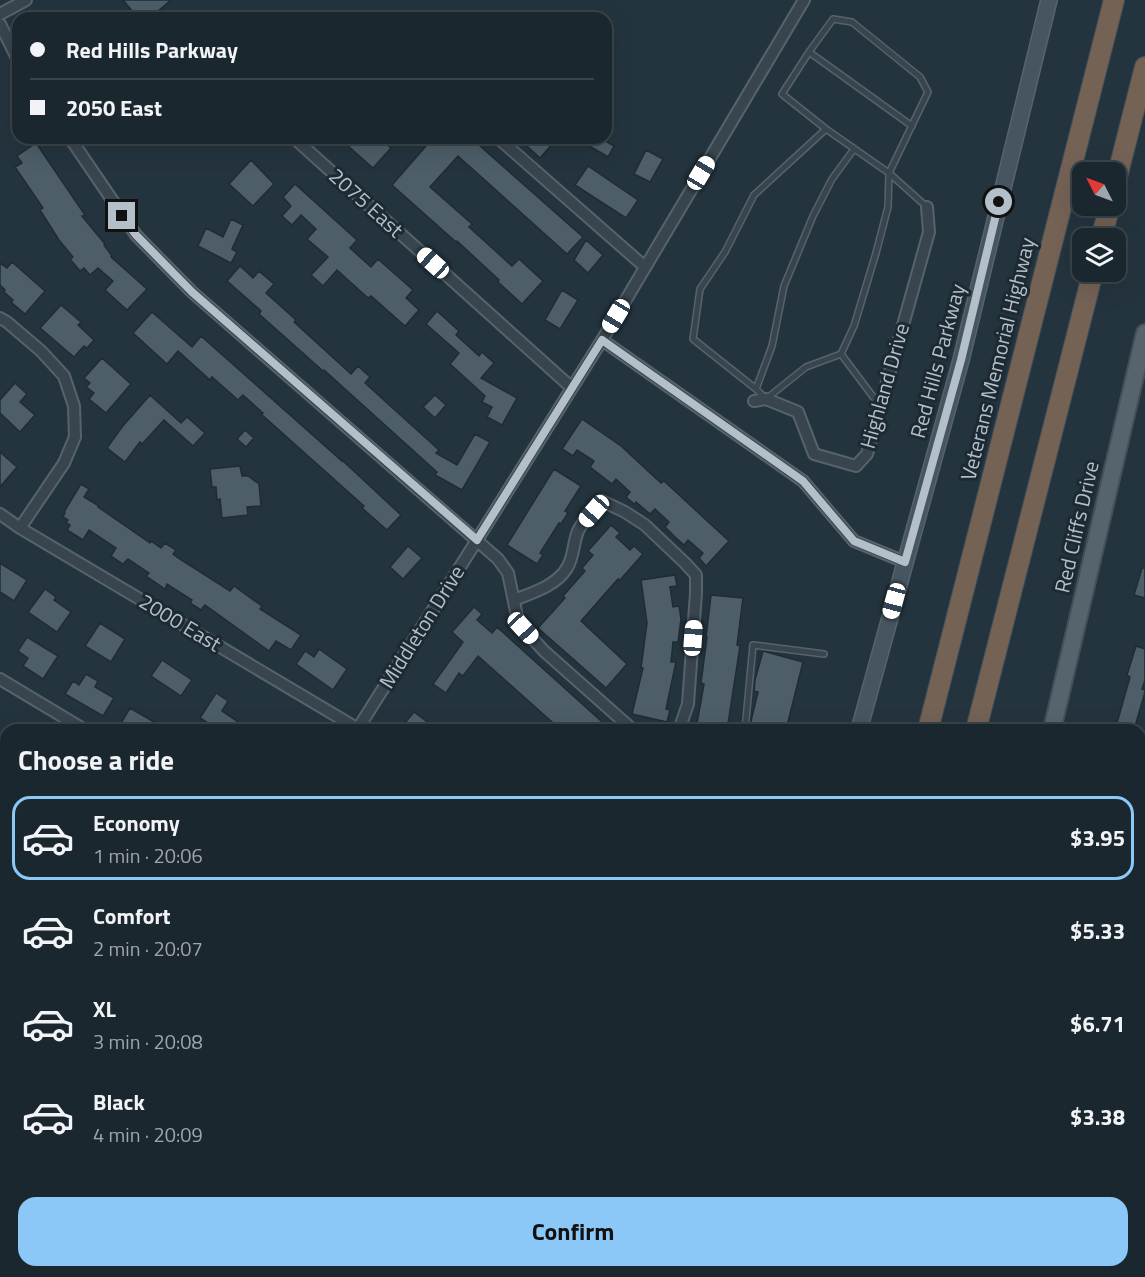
<!DOCTYPE html>
<meta charset="utf-8">
<style>
body{margin:0;font-family:"Titillium Web",sans-serif;background:#242f36;color:#f1f3f6;height:100vh;display:flex;flex-direction:column;font-size:22px;white-space:nowrap}
*{box-sizing:border-box;margin:0}
p{font-size:20px;color:#a0a5aa}
.icon{flex:none;width:33px;height:33px;fill:none;stroke:currentColor;stroke-width:2;stroke-linecap:round;stroke-linejoin:round}
.map{position:relative;flex:1;overflow:hidden}
.sheet{position:absolute;left:0px;top:724px;width:1146px;height:554px;display:flex;flex-direction:column;background:#1b272e;border-radius:18px 18px 0 0;box-shadow:0 6px 24px #0002,0 0 0 2px #39444a}
.sheet>*{flex:none}
.top-card{position:absolute;left:12px;top:12px;width:600px;height:132px;border-radius:18px;box-shadow:0 6px 24px #0002,0 0 0 2px #39444a;display:grid;align-content:center;height:132px;padding:0 18px;background:#1b272e}
.needle{width:39px;rotate:312deg}
.controls{position:absolute;left:1072px;top:162px;display:grid;gap:12px}
.controls a{display:grid;place-items:center;width:54px;height:54px;border-radius:12px;background:#1b272e;box-shadow:0 6px 24px #0002,0 0 0 2px #39444a;font-size:30px}
.end{position:absolute;width:27px;height:27px;margin:-14px;border:8px solid #b4c0c9;background:#111;box-shadow:0 0 0 3px #111}
.from{border-radius:50%}
.car{position:absolute;width:18px;height:36px;margin:-18px -9px;border-radius:8px;box-shadow:0 0 4px 2px #0007;background:linear-gradient(#fff 24%,#345 0 40%,#fff 0 76%,#345 0 86%,#fff 0)}
.top-card b{display:flex;align-items:center;gap:21px;height:57px;font-size:22px}
.top-card b+b{border-top:2px solid #39444a}
.top-card i{width:15px;height:15px;background:#f1f3f6}
ul{padding:0;list-style:none}
li{display:flex;align-items:center;gap:18px;height:84px;margin:0 12px 9px;padding:0 6px;border:3px solid transparent;border-radius:18px}
li div{flex:1}
li b{display:block;font-size:22px}
li em{font-style:normal;font-weight:700}
li.on{border-color:#8bc8f7}
li>.icon{width:54px;height:54px;stroke-width:1.5}
h2{padding:0 18px;font-size:27px;line-height:72px}
.action{display:flex;gap:12px;margin-top:auto;padding:12px 18px}
.action a{flex:1;height:69px;border-radius:18px;background:#8bc8f7;color:#111;font-size:24px;font-weight:700;line-height:69px;text-align:center}
.map>svg:first-child{display:block}
</style>
<div class="map">
<svg width="1145" height="1277" viewBox="0 0 1145 1277">
<rect width="100%" height="100%" fill="#24343e"/>
<path fill="#4d5e69" stroke="#1f2c35" stroke-width="1.5" d="M123,0H171L151,17L146,11L138,18Z
M339,138H380L391,148L373,168Z
M433,138H471L583,237L567,254L458,156L430,187L472,224L469,227L512,266L519,259L543,281L522,304L498,282L499,280L457,241L456,242L392,185Z
M518,138H545L553,143L540,158Z
M576,138H610L607,142L614,146L608,157Z
M36,143L85,215L82,216L105,244L104,245L112,256L111,257L147,289L127,310L105,290L113,281L98,268L90,275L84,268L80,271L70,259L73,257L59,240L40,210L43,208L15,167L22,163L17,156Z
M646,150L663,159L650,182L634,174Z
M251,160L274,184L253,206L229,184Z
M588,166L638,200L626,218L575,185Z
M295,184L357,240L350,248L371,267L378,259L413,290L406,298L419,310L405,326L371,296L368,298L337,270L323,286L311,275L328,257L307,239L316,229L301,215L292,225L282,216L291,206L283,197Z
M231,219L243,225L232,249L237,252L231,263L198,246L206,228L223,237Z
M586,240L603,255L588,273L574,260Z
M12,262L45,291L25,314L11,302L13,300L4,292L5,290L0,285V263L7,268Z
M240,266L253,278L259,271L274,284L266,293L296,320L294,322L351,374L358,366L370,377L365,383L439,450L436,453L457,465L475,434L490,442L462,490L435,475L437,472L324,370L323,371L259,314L261,311L227,281Z
M562,290L578,300L560,329L545,320Z
M61,305L81,322L78,325L94,340L87,348L84,346L74,357L40,328Z
M437,311L459,331L456,335L479,356L482,352L494,363L481,378L517,398L502,425L487,417L492,407L482,402L485,396L450,364L459,353L426,324Z
M152,312L192,347L201,336L342,461V460L401,515L387,530L362,508L364,506L261,414L263,413L243,395L238,400L212,377L210,380L178,351L167,364L133,333Z
M102,358L131,384L106,413L89,399L94,393L86,387L90,383L84,378Z
M15,383L27,394L20,402L35,415L20,432L0,413V400Z
M150,395L181,423L187,417L205,433L193,446L164,420L142,444L140,442L125,462L107,448L122,427Z
M435,395L446,405L435,418L423,407Z
M582,419L621,446L661,483L664,481L729,541L706,566L699,558L703,553L688,540L684,545L675,537L665,527L669,522L655,509L650,514L636,502L634,504L626,497L630,492L616,479L612,484L590,467L594,461L577,450L573,456L562,449Z
M245,430L254,438L246,447L237,439Z
M0,452L17,467L0,487Z
M240,466L242,476H248L259,484L261,506L247,507L248,515L222,518L220,499L217,500L216,487H212L210,469Z
M554,469L581,486L565,511L568,513L561,524L559,523L540,553L543,555L537,564L507,545Z
M81,484L89,489L84,497L99,506L98,507L150,543L151,541L161,548L165,543L176,550L173,554L178,558L230,591L234,586L262,606L260,609L301,635L291,650L276,641L269,651L205,605L201,610L190,603L192,600L167,584L165,589L146,576L149,573L128,559L123,564L111,556L116,548L89,530L83,540L67,530L70,525L66,523L68,520L63,517L65,513L64,512Z
M611,525L620,533L616,537L630,550L634,546L643,554L620,580L618,579L581,621L627,664L606,688L538,628L565,598L563,596L585,571L582,568L593,555L588,551Z
M408,546L422,558L403,579L390,567Z
M0,563L27,580L14,601L0,592Z
M1142,568H1145V598L1134,595Z
M675,575L677,586L670,587L673,607L679,606L681,619L678,642H673L671,662H676L666,709L670,710L667,722L632,714L643,668H641L647,623L641,580Z
M45,589L56,597L54,600L71,612L57,632L28,612Z
M711,595L743,598L737,645L740,646L727,730L696,729L704,684L701,683L707,637H706Z
M474,607L482,614L477,620L492,633L497,627L611,730H561L478,656L463,676L459,673L446,693L433,684L463,642L452,632Z
M100,623L125,639L111,662L85,646Z
M27,637L58,656L43,679L23,666L28,658L18,651Z
M1136,646L1145,649V680L1142,689L1145,690V692L1134,730H1115L1130,677L1127,675Z
M319,649L347,669L333,690L296,664L305,651L314,657Z
M763,651L803,662L786,730H750L751,721L758,692L754,691L755,680Z
M162,660L192,680L181,696L151,676Z
M86,674L98,681L95,687L114,698L103,716L65,694L73,681L79,685Z
M216,693L228,701L222,711L238,722L233,730H219L200,718Z
M130,708L168,730H117Z
M414,712L438,730H399Z"/>
<g fill="none" stroke-linecap="round" stroke-linejoin="round">
<defs>
<path id="lane" d="M809,52L912,126
M826,129L754,195L725,252L700,289L693,339L756,389L766,399L806,367L841,354L854,326L876,253L888,207L889,173L928,92L920,77L852,22L833,19L809,52L782,94L826,129L889,173L927,207
M841,354L880,406
M756,389L772,346L784,286L813,216L832,179L854,149
M745,730L753,645L824,654"/>
<path id="street" d="M0,14L26,0
M0,24L18,60
M70,138L136,235L192,292L498,559L508,573L517,616L523,628L544,651L633,730
M294,138L572,388
M498,138L645,267
M0,318L7,322L41,351L64,376L74,406L75,437L64,463L20,528
M602,340L803,481L854,541L905,562
M754,401L766,399L798,412L814,454L856,466L867,454L929,232L927,207
M0,514L20,528L360,730
M514,600C532,593 556,586 567,568C574,557 573,543 578,531C583,520 594,510 602,501L625,512L645,525L685,563L696,575V593L688,704L679,730
M0,679L85,730
M357,730L477,540L602,340L804,0
M1140,827L1145,807
M0,841L6,845
M1140,929L1145,930
M0,1178L6,1182
M1140,1249L1145,1254
M154,1272L162,1277
M30,1277L33,1272
M353,1277L356,1272"/>
<path id="secondary" d="M859,730L961,360L1049,0
M718,1277L720,1272"/>
<path id="primary" d="M1052,730L1145,333
M918,1277L920,1272"/>
<path id="highway" d="M1116,181L1145,67
M1101,238L1110,206
M928,730L1114,0
M976,730L1093,272
M790,1277L791,1272
M836,1277L838,1272"/>
</defs>
<use href="#lane" stroke="#56636c" stroke-width="8"/>
<use href="#street" stroke="#56636c" stroke-width="14"/>
<use href="#secondary" stroke="#56636c" stroke-width="18"/>
<use href="#primary" stroke="#44515a" stroke-width="20"/>
<use href="#highway" stroke="#435059" stroke-width="22"/>
<use href="#lane" stroke="#38454e" stroke-width="5"/>
<use href="#street" stroke="#38454e" stroke-width="10"/>
<use href="#secondary" stroke="#465561" stroke-width="15"/>
<use href="#primary" stroke="#56646e" stroke-width="16"/>
<use href="#highway" stroke="#746255" stroke-width="20"/>
</g>
<g fill="none" stroke-linecap="round" stroke-linejoin="round">
<path stroke="#b4c0c9" stroke-width="8" d="M122,216L136,235L192,292L477,540L602,340L803,481L854,541L905,562L961,360L999,202"/>
</g>
<g text-anchor="middle" stroke-width="6" stroke-linejoin="round" paint-order="stroke">
<g font-size="21" fill="#b4c0c9" stroke="#1d2a33">
<text transform="translate(366 203) rotate(42)" y="7">2075 East</text>
<text transform="translate(998 359) rotate(-76)" y="7">Veterans Memorial Highway</text>
<text transform="translate(938 361) rotate(-75)" y="7">Red Hills Parkway</text>
<text transform="translate(885 386) rotate(-74)" y="7">Highland Drive</text>
<text transform="translate(1077 527) rotate(-77)" y="7">Red Cliffs Drive</text>
<text transform="translate(180 623) rotate(31)" y="7">2000 East</text>
<text transform="translate(422 627) rotate(-58)" y="7">Middleton Drive</text>
</g>
</g>
</svg>
<div class="controls">
<a><svg class="needle" viewBox="-14 -14 28 28"><path d="M0-13l5 13h-10z" fill="#e53935"/><path d="M0 13l5-13h-10z" fill="#a0a5aa"/></svg></a>
<a><svg class="icon" aria-label="layers" viewBox="0 0 24 24"><path d="M12 4l9 5-9 5-9-5zM3 14l9 5 9-5"/></svg></a>
</div>
<i class="end from" style="left:999px;top:202px"></i>
<i class="end" style="left:122px;top:216px"></i>
<i class="car" style="left:701px;top:173px;rotate:31deg"></i>
<i class="car" style="left:433px;top:263px;rotate:312deg"></i>
<i class="car" style="left:616px;top:316px;rotate:211deg"></i>
<i class="car" style="left:594px;top:511px;rotate:221deg"></i>
<i class="car" style="left:894px;top:601px;rotate:195deg"></i>
<i class="car" style="left:523px;top:628px;rotate:137deg"></i>
<i class="car" style="left:693px;top:638px;rotate:4deg"></i>
<div class="top-card">
<b><i class="from"></i>Red Hills Parkway</b>
<b><i></i>2050 East</b>
</div>
<section class="sheet">
<h2>Choose a ride</h2>
<ul>
<li class="on"><svg class="icon" aria-label="car" viewBox="0 0 24 24"><path d="M5 17H2v-5l4-1 3-4h7l3 4 3 1v5h-3M9 17h6M6 11h13"/><circle cx="7" cy="17" r="2"/><circle cx="17" cy="17" r="2"/></svg><div><b>Economy</b><p>1 min · 20:06</p></div><em>$3.95</em></li>
<li><svg class="icon" aria-label="car" viewBox="0 0 24 24"><path d="M5 17H2v-5l4-1 3-4h7l3 4 3 1v5h-3M9 17h6M6 11h13"/><circle cx="7" cy="17" r="2"/><circle cx="17" cy="17" r="2"/></svg><div><b>Comfort</b><p>2 min · 20:07</p></div><em>$5.33</em></li>
<li><svg class="icon" aria-label="car" viewBox="0 0 24 24"><path d="M5 17H2v-5l4-1 3-4h7l3 4 3 1v5h-3M9 17h6M6 11h13"/><circle cx="7" cy="17" r="2"/><circle cx="17" cy="17" r="2"/></svg><div><b>XL</b><p>3 min · 20:08</p></div><em>$6.71</em></li>
<li><svg class="icon" aria-label="car" viewBox="0 0 24 24"><path d="M5 17H2v-5l4-1 3-4h7l3 4 3 1v5h-3M9 17h6M6 11h13"/><circle cx="7" cy="17" r="2"/><circle cx="17" cy="17" r="2"/></svg><div><b>Black</b><p>4 min · 20:09</p></div><em>$3.38</em></li>
</ul>
<div class="action"><a>Confirm</a></div>
</section>
</div>
